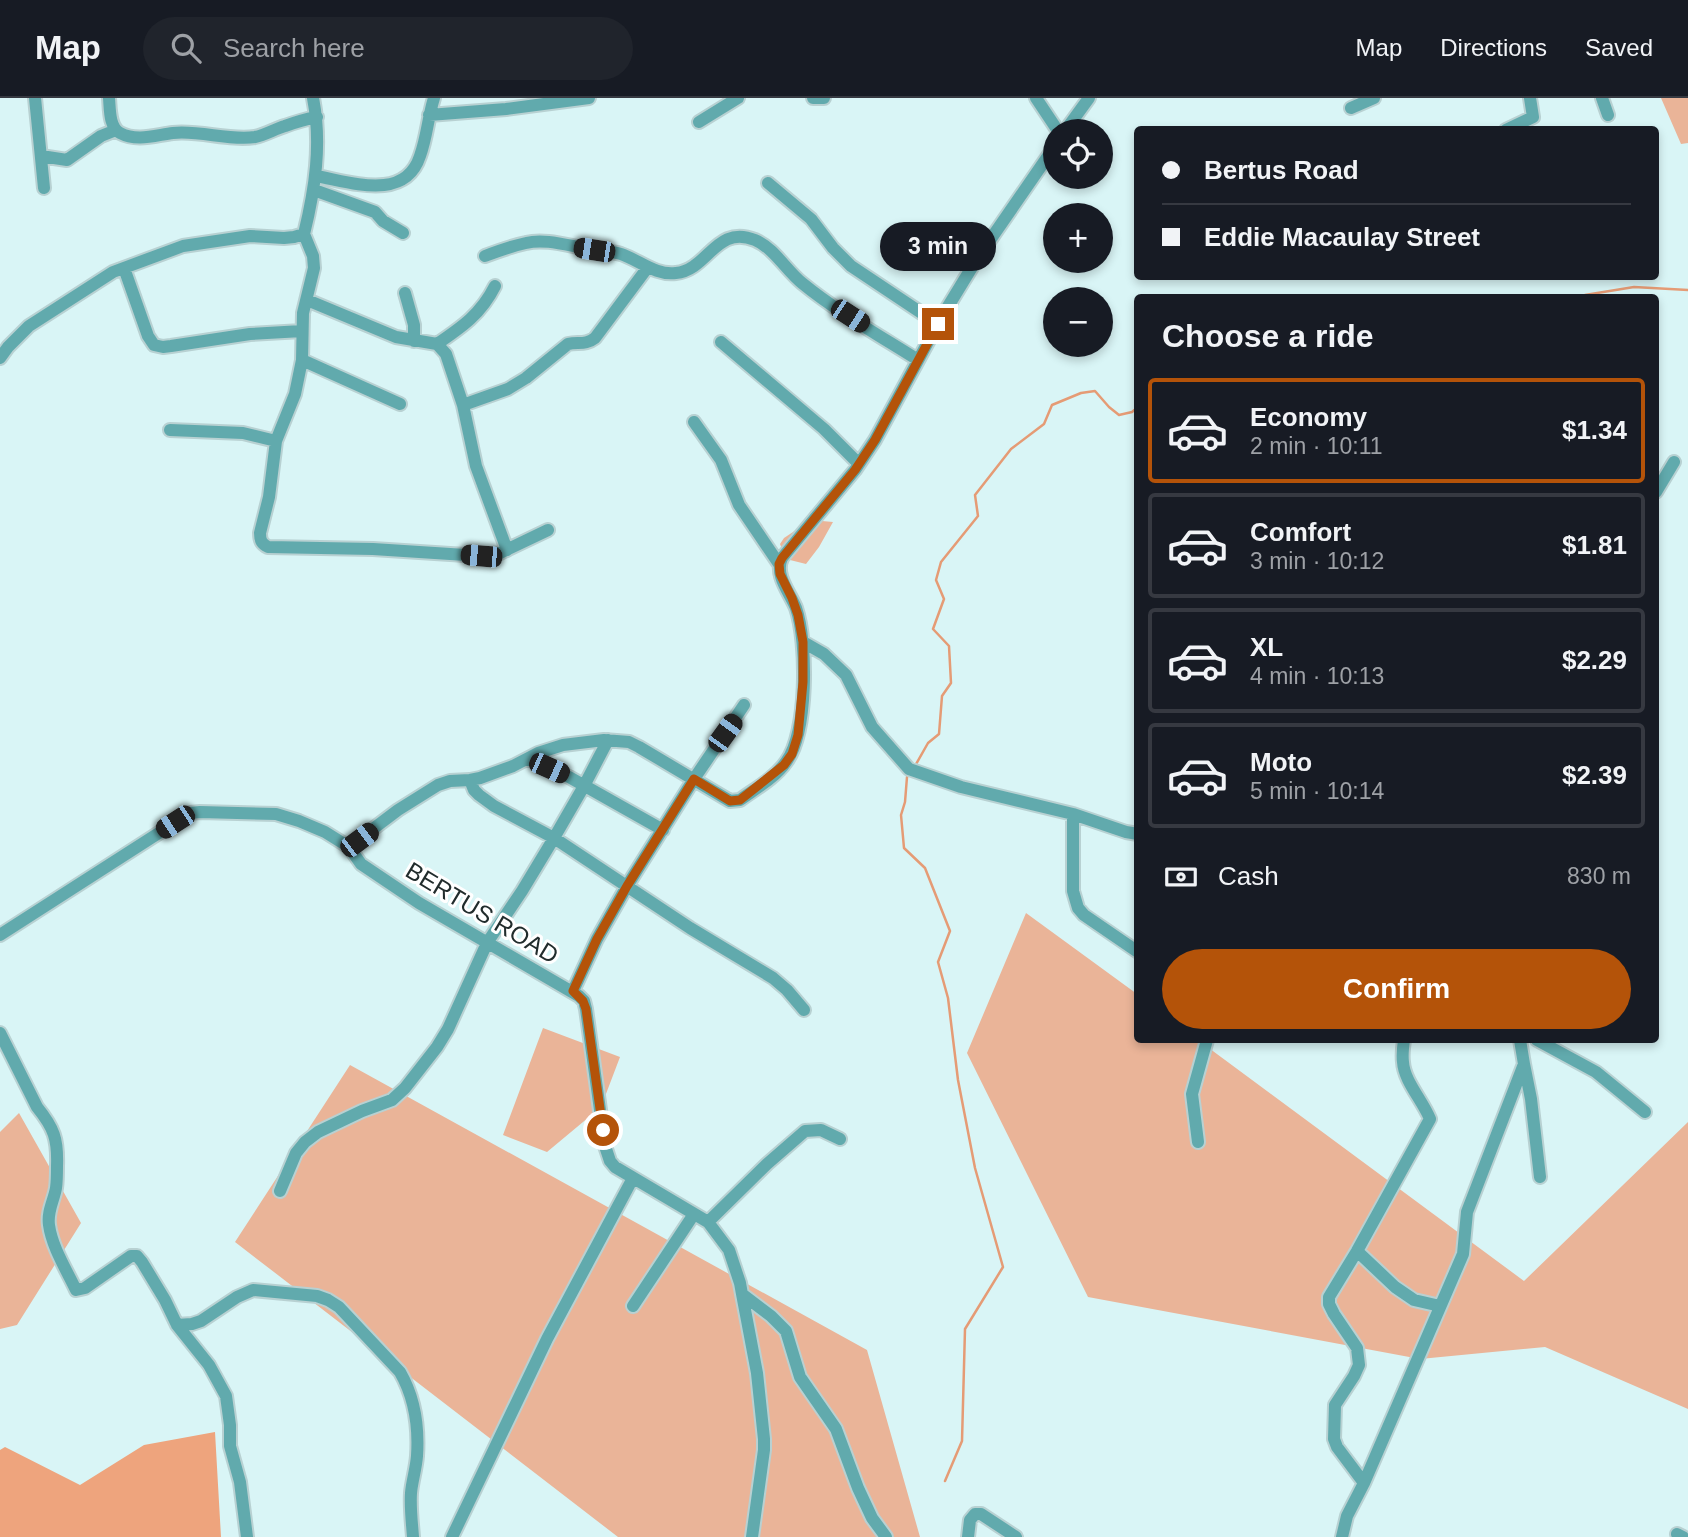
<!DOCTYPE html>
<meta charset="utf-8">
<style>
body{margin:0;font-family:Helvetica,sans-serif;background:#20242c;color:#f1f3f6;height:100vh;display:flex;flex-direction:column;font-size:26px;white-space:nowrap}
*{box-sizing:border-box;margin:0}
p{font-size:23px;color:#9ea1a6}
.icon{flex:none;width:38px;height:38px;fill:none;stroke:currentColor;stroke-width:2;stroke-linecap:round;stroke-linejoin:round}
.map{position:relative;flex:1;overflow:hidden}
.details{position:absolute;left:1134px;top:196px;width:525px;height:749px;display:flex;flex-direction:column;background:#171b24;border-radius:7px;box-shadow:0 4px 10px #0003}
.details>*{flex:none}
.hud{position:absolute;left:1134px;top:28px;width:525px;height:154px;border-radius:7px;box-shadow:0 4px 10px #0003;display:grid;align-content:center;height:154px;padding:0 28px;background:#171b24}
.fabs{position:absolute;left:1043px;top:21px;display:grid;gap:14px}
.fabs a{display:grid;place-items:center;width:70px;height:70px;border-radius:50%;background:#171b24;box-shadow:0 4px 10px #0003;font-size:35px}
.end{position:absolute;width:32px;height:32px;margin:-16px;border:9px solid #b45309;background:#fff;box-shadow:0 0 0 4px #fff}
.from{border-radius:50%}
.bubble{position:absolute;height:49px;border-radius:24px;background:#171b24;box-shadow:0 4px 10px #0003;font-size:23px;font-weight:700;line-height:49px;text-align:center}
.car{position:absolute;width:21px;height:42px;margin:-21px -10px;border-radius:9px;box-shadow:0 0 5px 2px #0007;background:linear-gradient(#222 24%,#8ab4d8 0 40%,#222 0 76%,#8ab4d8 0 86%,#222 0)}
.hud b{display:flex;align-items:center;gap:24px;height:66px;font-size:26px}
.hud b+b{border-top:2px solid #363941}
.hud i{width:18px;height:18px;background:#f1f3f6}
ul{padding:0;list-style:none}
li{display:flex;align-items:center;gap:21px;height:105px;margin:0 14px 10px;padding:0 14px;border:4px solid #363941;border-radius:7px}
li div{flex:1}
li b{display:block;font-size:26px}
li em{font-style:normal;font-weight:700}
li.selected{border-color:#b45309}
li>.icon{width:63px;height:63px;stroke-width:1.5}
h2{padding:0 28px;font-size:32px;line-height:84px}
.pay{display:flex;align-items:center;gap:18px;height:77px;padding:0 28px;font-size:26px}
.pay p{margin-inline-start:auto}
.action{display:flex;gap:14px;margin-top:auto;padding:14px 28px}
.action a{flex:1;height:80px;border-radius:42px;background:#b45309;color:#fff;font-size:28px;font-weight:700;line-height:80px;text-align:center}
header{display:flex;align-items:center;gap:42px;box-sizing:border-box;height:98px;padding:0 35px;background:#171b24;border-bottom:2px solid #363941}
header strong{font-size:33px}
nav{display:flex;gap:38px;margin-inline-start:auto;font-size:24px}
.search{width:490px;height:63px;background:#20242c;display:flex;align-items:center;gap:18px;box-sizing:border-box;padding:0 24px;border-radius:38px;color:#9ea1a6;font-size:26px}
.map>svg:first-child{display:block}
</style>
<header>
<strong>Map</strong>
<div class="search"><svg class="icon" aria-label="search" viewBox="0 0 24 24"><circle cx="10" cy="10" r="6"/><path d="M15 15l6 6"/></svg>Search here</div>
<nav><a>Map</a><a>Directions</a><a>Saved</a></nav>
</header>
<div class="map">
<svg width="1688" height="1439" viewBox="0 0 1688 1439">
<rect width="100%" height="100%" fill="#d9f5f6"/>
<path fill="#eab498" d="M1661,0H1688V45L1681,46Z
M811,422L833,424L819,449L806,466L786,461L780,446L784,440Z
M1026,815L1137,896L1138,942H1198L1524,1183L1688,1024V1311L1545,1249L1420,1261L1088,1199L967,955Z
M543,930L620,959L601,1009L547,1054L503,1037Z
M350,967L867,1252L920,1439H618L235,1144Z
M19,1015L81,1125L17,1227L0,1231V1034Z"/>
<path fill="#eea47d" d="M215,1334L221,1439H0V1352L5,1349L80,1387L144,1347Z"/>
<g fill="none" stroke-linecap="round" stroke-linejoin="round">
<path stroke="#e59b75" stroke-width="2.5" d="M1580,200L1585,197L1634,189L1688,192
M915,668L928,645L939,636L942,598L951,585L949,548L933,531L944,501L936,482L941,464L978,418L975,397L1011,351L1044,326L1052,307L1081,295L1095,293L1109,309L1119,317L1132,314L1138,309
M909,676L907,679L905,704L901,717L904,750L925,770L950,833L938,864L948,900L958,982L975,1070L1003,1169L965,1231L962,1343L945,1383"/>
<defs>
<path id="minor" d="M35,0L44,90
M109,0C110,11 109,29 120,35C137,44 156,37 173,35C200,32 229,43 255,39C265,37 275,31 285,28C296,24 306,21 317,19
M813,0H824
M1036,0L1058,33
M1602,0L1608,17
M1351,10L1374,0
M429,17L506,11L589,0
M699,24L738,0
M1506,32L1533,19L1530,0
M1065,33L1089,0
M41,58L67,62L101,38L116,32
M316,78C351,84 405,104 420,58C427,39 428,19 434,0
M768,85L811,121L833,150L851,168L938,226
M314,92L375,114L383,123L403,135
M304,136L313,158L314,170L303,215L302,262L295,296L276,343L269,399L260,435C260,443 262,446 268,449L373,451L481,458L500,455L548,432
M485,158C498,153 512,148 526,145C545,140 569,148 589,151C599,153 611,153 621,156C639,162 656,178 676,175C708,172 716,126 755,142C774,150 786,172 802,185C836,213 880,238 918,262
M124,170L148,238L154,247L163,249L171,248L250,236L302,233
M405,195L414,227V243
M307,202L396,239L437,246L446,256L463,307L476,368L507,452
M721,244L824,331L859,366
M437,246C462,229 481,216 495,188
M0,260L8,249L29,228L113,174L183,148L250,138L284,140L294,139L304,136C315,91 322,46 313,0
M302,262L400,306
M463,307L508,291L526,280L568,246C579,244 586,247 595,240L648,169
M694,324L721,362L739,407L779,466
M170,332L243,335L276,343
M1656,394L1674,364
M803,544L824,556L846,577L872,629L909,671L961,689L1073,716L1126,734L1138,736
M528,661L569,679L663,732
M470,682L474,692L479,697L494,708L554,740L690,830L773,880L787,892L804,912
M1073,716V793L1078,810L1084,817L1138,854
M349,749L398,712L438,687L450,683L470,682L480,680L513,668L538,655L563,647L604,642L629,644L639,649L730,703L740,702C755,691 775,680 786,664C808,635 808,545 796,510C790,495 774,477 782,460L855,372L875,342L941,220L977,161L1055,48
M0,837L190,715L200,714L276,716L299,723L325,734L349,749L361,766L419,805L579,898L584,903L586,911L605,1048L610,1063L615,1069L708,1124L729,1152L740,1185L742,1196L757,1275L764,1341V1352L752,1439
M573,893L597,841L627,788L694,681L744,607
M0,935L37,1009C54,1030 58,1041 57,1068C57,1075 57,1083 56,1090C54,1102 47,1113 49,1127C52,1149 66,1171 76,1192L85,1190L131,1158H137L142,1164L165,1202L177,1227L209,1267L226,1298L230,1327V1348L240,1384L247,1439
M1537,942L1596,974L1645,1014
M1524,966L1531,1001L1540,1079
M1198,1044L1192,996L1207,942
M280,1093L296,1055L305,1044L318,1034L362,1013L392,1002L405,990L437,949L448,931L487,845L522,793L554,740L584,688L608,642
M708,1124L767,1066L805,1033L821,1032L840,1041
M1357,1153L1395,1189L1414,1202L1440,1208
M742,1196L771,1218L786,1233L800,1279L836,1331L858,1390L872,1420L886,1439
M633,1208L694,1116
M177,1227L192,1226L201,1223L237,1199L253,1192L317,1198L328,1202L339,1209L400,1274C415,1300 419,1328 417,1358C416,1371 412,1383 411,1395C410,1410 412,1425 413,1439
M1364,1385L1337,1349L1334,1341L1335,1307L1354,1278L1359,1267L1357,1250L1334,1216L1329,1206V1199L1357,1153L1430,1021C1423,1003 1404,983 1403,964C1402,957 1403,949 1404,942
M1677,1436L1683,1439
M452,1439L547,1241L633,1080
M968,1439L970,1422L975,1416H981L1016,1439
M1342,1439L1347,1418L1364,1385L1463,1156L1467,1114L1524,966L1520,942"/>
</defs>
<use href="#minor" stroke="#b8d1d2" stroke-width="16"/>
<use href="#minor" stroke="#61aaad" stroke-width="12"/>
</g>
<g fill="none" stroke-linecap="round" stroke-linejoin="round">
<path stroke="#b45309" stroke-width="9" d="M603,1032L586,911L583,903L573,893L597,841L627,788L694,681L730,703L740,702L784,667L792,656L798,637L803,584V544L798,517L792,500L780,476L779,466L782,460L855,372L875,342L938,226"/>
</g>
<g text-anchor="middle" stroke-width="6" stroke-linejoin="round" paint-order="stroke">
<g font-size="24" fill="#212c2c" stroke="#fff">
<text transform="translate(482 815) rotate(31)" y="8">BERTUS ROAD</text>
</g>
</g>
</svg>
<div class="fabs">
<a><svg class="icon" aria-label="locate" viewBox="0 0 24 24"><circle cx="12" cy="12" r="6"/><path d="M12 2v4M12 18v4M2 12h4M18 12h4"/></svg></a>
<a>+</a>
<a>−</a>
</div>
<i class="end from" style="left:603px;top:1032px"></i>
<i class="end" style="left:938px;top:226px"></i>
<div class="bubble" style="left:880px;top:124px;width:116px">3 min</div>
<i class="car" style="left:594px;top:152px;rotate:279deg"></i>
<i class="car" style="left:850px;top:218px;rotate:123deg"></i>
<i class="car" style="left:481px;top:458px;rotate:275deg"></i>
<i class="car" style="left:725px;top:635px;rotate:36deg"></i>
<i class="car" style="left:549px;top:670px;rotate:114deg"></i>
<i class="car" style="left:175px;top:724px;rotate:237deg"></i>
<i class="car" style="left:359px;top:742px;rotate:53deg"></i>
<div class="hud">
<b><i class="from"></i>Bertus Road</b>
<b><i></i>Eddie Macaulay Street</b>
</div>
<section class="details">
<h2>Choose a ride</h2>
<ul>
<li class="selected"><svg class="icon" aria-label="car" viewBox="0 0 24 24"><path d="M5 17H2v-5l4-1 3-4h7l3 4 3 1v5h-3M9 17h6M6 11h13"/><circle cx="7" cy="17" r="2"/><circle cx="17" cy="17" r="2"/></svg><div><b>Economy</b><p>2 min · 10:11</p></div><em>$1.34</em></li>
<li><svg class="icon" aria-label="car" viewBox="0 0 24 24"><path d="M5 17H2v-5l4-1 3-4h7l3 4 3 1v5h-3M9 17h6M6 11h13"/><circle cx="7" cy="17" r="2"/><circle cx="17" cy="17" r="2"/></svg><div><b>Comfort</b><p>3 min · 10:12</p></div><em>$1.81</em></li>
<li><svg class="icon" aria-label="car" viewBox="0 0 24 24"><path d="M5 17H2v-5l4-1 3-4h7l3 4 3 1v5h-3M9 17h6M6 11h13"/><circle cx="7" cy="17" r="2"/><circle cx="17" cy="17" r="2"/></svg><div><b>XL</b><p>4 min · 10:13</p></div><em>$2.29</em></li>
<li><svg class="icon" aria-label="car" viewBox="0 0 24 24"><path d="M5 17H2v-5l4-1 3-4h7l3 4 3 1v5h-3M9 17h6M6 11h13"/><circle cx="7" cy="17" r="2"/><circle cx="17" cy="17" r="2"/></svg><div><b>Moto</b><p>5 min · 10:14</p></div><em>$2.39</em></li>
</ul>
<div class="pay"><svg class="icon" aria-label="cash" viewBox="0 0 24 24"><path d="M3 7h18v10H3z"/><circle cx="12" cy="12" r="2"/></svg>Cash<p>830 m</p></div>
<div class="action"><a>Confirm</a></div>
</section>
</div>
